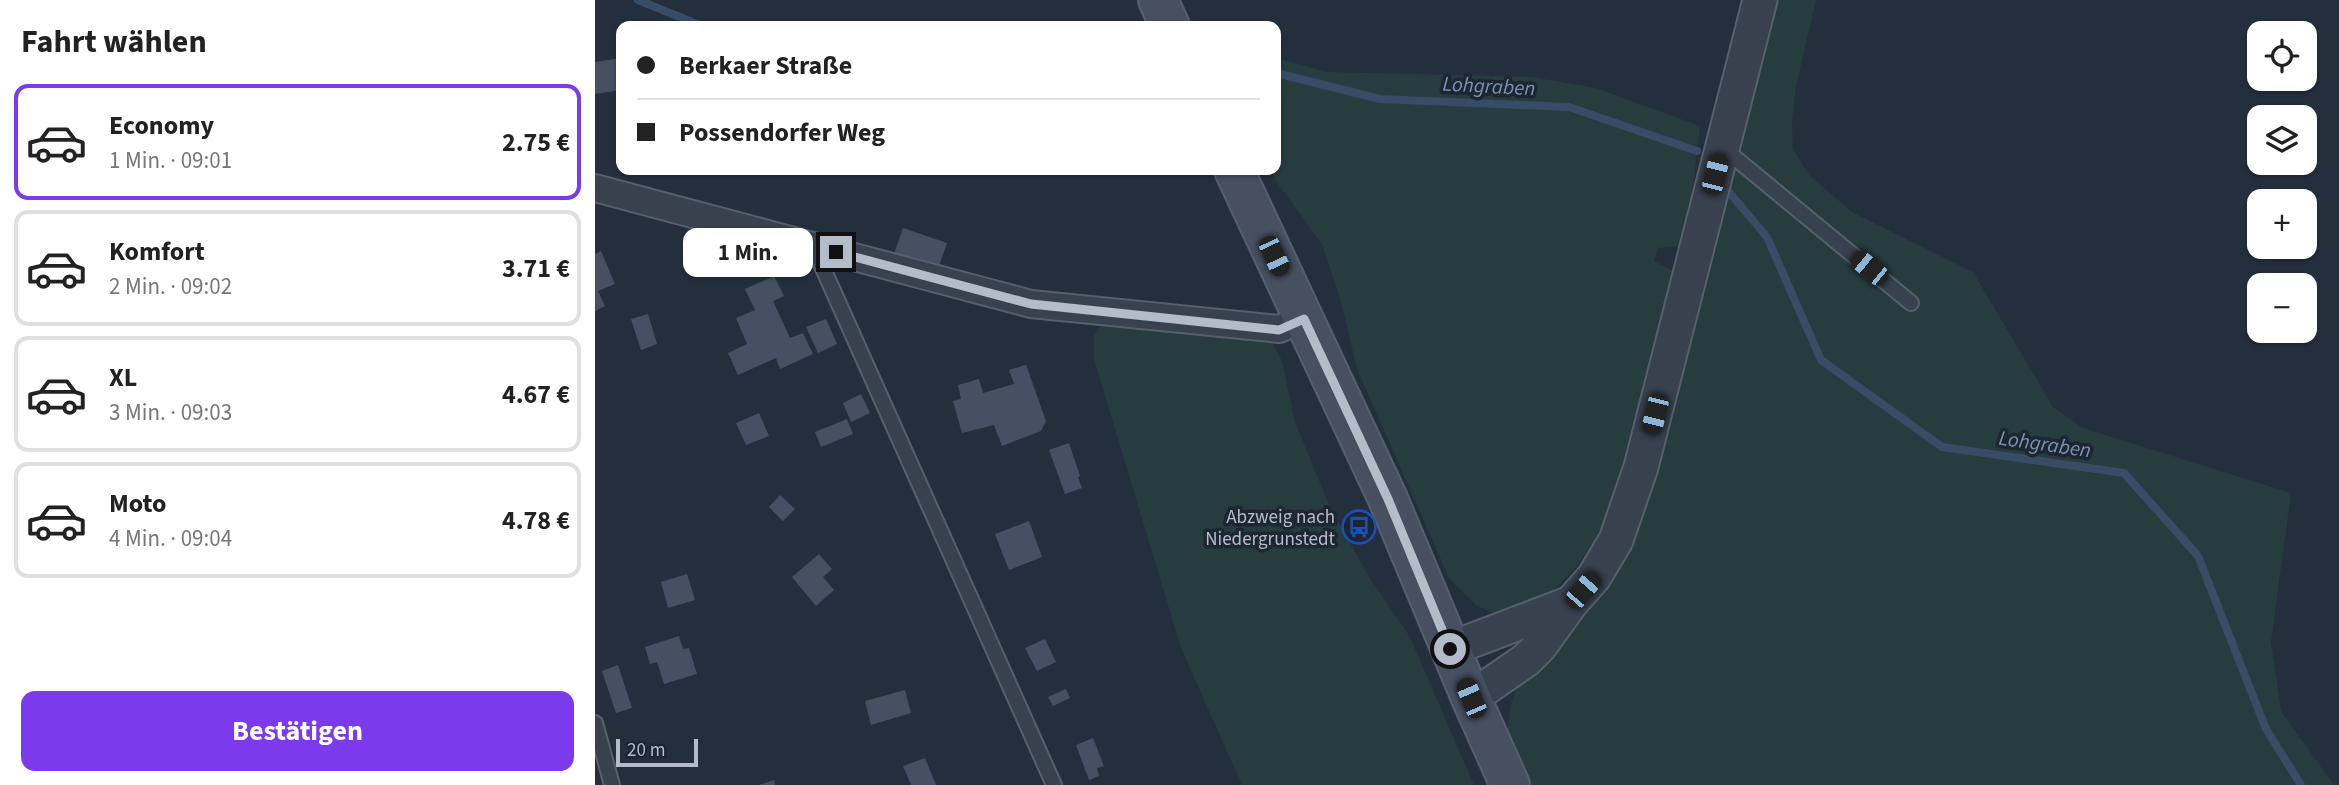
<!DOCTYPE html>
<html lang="de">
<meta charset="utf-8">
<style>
body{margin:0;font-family:"Source Sans 3",sans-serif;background:#f2f2f2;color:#222;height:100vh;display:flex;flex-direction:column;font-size:26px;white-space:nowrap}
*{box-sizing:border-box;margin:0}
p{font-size:23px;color:#767676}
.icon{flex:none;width:38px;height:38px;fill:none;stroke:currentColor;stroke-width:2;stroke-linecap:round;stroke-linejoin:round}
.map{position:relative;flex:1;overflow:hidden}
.drawer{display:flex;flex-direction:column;background:#fff;width:595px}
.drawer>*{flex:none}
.top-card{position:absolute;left:21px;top:21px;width:665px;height:154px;border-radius:14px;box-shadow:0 2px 5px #0004;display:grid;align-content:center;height:154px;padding:0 21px;background:#fff}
.buttons{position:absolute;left:1652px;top:21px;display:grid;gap:14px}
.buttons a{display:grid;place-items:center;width:70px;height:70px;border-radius:14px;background:#fff;box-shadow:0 2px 5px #0004;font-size:35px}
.scale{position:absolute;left:21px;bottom:18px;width:82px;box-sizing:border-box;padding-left:7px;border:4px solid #b4bcc9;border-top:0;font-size:19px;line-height:24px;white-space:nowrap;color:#b4bcc9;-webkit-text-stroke:5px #1d2633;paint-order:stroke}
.end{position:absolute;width:32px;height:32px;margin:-16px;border:9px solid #b4bcc9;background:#111;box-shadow:0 0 0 4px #111}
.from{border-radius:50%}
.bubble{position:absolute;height:49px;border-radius:14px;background:#fff;box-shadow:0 2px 5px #0004;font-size:23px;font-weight:700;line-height:49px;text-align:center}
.car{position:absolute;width:21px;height:42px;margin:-21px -10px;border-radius:9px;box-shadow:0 0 5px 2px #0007;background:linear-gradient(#222 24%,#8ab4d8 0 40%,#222 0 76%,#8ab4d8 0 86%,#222 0)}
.top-card b{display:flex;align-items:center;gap:24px;height:66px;font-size:26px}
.top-card b+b{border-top:2px solid #e0e0e0}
.top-card i{width:18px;height:18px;background:#222}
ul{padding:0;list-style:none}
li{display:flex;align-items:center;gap:21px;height:116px;margin:0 14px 10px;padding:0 7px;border:4px solid #e0e0e0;border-radius:14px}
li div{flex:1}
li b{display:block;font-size:26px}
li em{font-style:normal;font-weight:700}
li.on{border-color:#7c3aed}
li>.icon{width:63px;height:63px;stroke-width:1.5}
h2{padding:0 21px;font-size:32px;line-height:84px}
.cta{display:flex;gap:14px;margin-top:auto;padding:14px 21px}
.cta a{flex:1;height:80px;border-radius:14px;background:#7c3aed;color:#fff;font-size:28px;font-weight:700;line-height:80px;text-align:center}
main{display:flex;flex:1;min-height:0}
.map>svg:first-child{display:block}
</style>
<main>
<section class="drawer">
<h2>Fahrt wählen</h2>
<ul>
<li class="on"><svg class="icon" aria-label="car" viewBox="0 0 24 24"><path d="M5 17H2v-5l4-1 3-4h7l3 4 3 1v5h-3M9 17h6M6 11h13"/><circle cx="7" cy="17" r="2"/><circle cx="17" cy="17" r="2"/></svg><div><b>Economy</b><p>1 Min. · 09:01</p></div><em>2.75 €</em></li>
<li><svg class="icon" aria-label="car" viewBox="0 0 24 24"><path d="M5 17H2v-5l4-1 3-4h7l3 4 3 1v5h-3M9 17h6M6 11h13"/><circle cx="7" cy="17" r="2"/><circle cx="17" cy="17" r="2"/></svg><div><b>Komfort</b><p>2 Min. · 09:02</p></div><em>3.71 €</em></li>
<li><svg class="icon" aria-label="car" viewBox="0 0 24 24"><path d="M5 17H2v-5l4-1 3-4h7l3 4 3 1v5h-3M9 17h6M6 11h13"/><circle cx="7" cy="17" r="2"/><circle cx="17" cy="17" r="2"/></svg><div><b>XL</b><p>3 Min. · 09:03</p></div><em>4.67 €</em></li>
<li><svg class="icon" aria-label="car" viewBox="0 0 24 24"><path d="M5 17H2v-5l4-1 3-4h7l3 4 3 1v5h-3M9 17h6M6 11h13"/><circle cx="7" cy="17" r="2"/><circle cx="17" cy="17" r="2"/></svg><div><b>Moto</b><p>4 Min. · 09:04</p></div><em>4.78 €</em></li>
</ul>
<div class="cta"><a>Bestätigen</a></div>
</section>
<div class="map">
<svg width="1744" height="785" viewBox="0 0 1744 785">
<rect width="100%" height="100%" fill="#242f3e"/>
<path fill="#263c3f" d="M1181,0H1221L1201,86L1197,121L1198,149L1214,175L1257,212L1378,272L1458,407L1488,428L1696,493L1676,642L1686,711L1739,785H933L912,732L916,704L925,679L1003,598L1026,564L1045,527Z
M681,58L732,72L937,77L1001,88L1105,126L1098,188L1086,246L1063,248L1059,261L1078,271L1049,382L1034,453L1013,513L999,542L978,571L952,596L925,608L899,613L882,606L854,578L762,369L745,298L727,244L681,181L677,170H681Z
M520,324L677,342L687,361L700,422L735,507L774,577L815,637L879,785H647L586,648L499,359V336L505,327Z"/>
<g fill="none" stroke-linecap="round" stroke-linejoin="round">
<path stroke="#394c67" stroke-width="8" d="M43,0L107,26
M681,73L785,99L974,107L1102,151
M1133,191L1172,237L1226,360L1347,447L1529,473L1603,556L1671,729L1706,785"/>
</g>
<path fill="#455162" d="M26,58V90L0,94V62Z
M308,228L352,243L343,269L299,254Z
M6,251L20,284L3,291L10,306L0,311V254Z
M179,276L189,296L178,301L195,338L208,333L218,354L185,369L181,358L143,375L133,353L152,344L141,318L160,310L150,289Z
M53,314L62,344L46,350L36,319Z
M231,319L242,344L223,353L211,327Z
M431,365L451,421L446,431L407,446L399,425L367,433L358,401L366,399L363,385L384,379L388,393L419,384L414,370Z
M266,394L275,413L256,422L248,403Z
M164,413L174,436L151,445L141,423Z
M252,419L258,434L226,447L220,432Z
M474,443L485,476L483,477L487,488L470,494L454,450Z
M185,495L200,509L188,521L174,507Z
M434,521L447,557L414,570L400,534Z
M224,554L237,569L228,577L239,590L221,606L197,577Z
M92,574L100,600L73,608L66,582Z
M84,636L88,649L94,648L102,674L69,684L62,662L55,664L50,647Z
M450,639L461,662L442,671L430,648Z
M23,665L37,708L21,713L7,671Z
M471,689L475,698L458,706L453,697Z
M310,690L316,713L276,725L270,701Z
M498,738L509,766L502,768L504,776L494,780L481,745Z
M330,758L341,785H316L308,766Z
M179,780L180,785H164Z"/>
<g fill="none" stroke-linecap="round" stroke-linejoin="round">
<defs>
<path id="service" d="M1128,148L1316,303
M218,246L459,785
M0,723L17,785"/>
<path id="minor" d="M0,188L436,304L684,329L709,319"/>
<path id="tertiary" d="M855,649L976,603
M876,698L931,660L945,646L976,603L999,577L1021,540L1046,467L1165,0"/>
<path id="secondary" d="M563,0L575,26
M639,170L793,499L876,698L915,785"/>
</defs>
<use href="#service" stroke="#565f6c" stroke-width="18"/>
<use href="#minor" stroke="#565f6c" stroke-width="30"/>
<use href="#tertiary" stroke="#565f6c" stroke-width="37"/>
<use href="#secondary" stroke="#565f6c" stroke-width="42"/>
<use href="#service" stroke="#38414e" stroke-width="14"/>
<use href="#minor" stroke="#38414e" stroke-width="26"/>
<use href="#tertiary" stroke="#38414e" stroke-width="33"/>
<use href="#secondary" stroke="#465061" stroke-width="38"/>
</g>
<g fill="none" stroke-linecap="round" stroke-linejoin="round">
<path stroke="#b4bcc9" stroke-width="9" d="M241,252L436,304L684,330L709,319L793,499L855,649"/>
</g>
<defs>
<symbol id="bus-ring" viewBox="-11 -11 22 22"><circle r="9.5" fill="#1d2633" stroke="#1a4fb4" stroke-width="1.5"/><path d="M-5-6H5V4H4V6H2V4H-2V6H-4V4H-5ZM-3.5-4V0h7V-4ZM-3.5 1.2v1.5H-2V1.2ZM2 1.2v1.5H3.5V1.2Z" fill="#1a4fb4"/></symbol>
</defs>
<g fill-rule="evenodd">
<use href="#bus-ring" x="745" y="508" width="38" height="38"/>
</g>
<g text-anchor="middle" stroke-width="7" stroke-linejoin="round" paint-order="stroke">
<g font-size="19" fill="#b4bcc9" stroke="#1d2633" text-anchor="end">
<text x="740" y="523">Abzweig nach<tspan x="740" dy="22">Niedergrunstedt</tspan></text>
</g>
<g font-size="21" font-style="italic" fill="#7c92b1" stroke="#1d2633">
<text transform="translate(894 86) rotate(3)" y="7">Lohgraben</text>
<text transform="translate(1450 444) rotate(8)" y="7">Lohgraben</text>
</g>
</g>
</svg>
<div class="buttons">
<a><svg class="icon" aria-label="locate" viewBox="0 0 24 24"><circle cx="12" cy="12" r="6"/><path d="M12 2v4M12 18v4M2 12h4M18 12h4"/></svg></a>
<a><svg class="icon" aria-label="layers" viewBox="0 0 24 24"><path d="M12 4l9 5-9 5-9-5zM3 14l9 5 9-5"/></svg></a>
<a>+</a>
<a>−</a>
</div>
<div class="scale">20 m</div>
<i class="end from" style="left:855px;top:649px"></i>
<i class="end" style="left:241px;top:252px"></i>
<div class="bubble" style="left:88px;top:228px;width:130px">1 Min.</div>
<i class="car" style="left:1120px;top:174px;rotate:14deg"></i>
<i class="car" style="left:679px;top:256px;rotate:155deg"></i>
<i class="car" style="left:1274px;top:268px;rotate:309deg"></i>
<i class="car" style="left:1060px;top:414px;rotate:194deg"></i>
<i class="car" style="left:988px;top:590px;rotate:41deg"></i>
<i class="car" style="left:876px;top:698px;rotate:337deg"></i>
<div class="top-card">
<b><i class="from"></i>Berkaer Straße</b>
<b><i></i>Possendorfer Weg</b>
</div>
</div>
</main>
